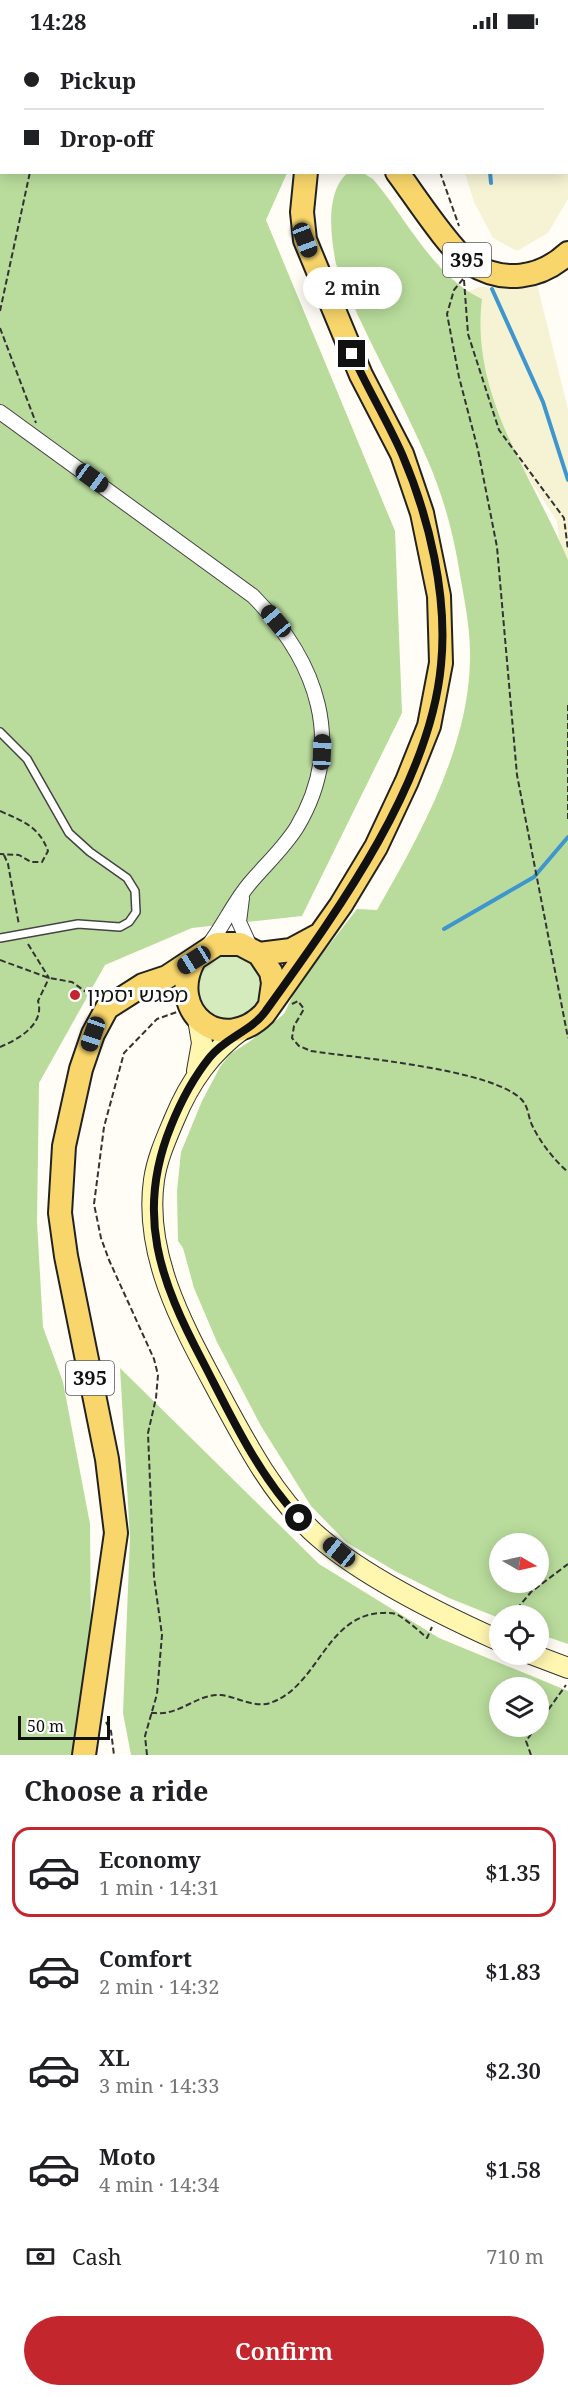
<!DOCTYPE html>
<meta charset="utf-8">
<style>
body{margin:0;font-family:"Noto Serif","Noto Sans Hebrew",serif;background:#f6f6f6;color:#202124;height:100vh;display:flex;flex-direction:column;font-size:22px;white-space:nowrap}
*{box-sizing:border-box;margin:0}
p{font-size:20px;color:#757577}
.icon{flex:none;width:33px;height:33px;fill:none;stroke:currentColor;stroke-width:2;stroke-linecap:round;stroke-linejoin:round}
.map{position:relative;height:1713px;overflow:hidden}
.sheet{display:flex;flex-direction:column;background:#fff;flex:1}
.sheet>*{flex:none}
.hud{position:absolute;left:0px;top:0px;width:568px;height:132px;box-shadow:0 3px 15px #0003;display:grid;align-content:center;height:132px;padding:0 24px;background:#fff}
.needle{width:39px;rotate:99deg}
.fabs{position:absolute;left:489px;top:1491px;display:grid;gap:12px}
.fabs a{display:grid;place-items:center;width:60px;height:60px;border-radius:50%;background:#fff;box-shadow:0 3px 15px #0003;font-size:30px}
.scale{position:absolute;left:18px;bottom:15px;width:92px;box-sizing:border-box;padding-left:6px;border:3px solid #111;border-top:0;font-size:16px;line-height:21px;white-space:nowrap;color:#111;-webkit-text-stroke:4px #fff;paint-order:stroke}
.end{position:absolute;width:27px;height:27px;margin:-14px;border:8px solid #111;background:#fff;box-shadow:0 0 0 3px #fff}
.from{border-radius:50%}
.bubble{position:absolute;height:42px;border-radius:21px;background:#fff;box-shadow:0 3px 15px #0003;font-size:20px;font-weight:600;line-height:42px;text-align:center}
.car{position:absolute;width:18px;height:36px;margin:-18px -9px;border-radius:8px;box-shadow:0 0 4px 2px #0007;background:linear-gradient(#222 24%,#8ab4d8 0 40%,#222 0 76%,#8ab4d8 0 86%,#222 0)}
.hud b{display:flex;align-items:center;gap:21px;height:57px;font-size:22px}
.hud b+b{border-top:2px solid #e0e0e0}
.hud i{width:15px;height:15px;background:#202124}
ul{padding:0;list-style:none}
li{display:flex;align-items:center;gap:18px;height:90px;margin:0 12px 9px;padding:0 12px;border:3px solid transparent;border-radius:18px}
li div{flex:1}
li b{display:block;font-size:22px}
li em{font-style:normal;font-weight:600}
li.active{border-color:#c4262e}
li>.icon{width:54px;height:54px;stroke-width:1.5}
h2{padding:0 24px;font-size:27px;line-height:72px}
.pay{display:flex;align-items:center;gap:15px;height:66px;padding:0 24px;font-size:22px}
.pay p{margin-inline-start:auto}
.cta{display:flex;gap:12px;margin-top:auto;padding:12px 24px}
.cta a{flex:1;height:69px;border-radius:36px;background:#c4262e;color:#fff;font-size:24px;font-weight:600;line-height:69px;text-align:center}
.status{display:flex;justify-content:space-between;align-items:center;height:42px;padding:0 30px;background:#fff;direction:ltr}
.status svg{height:16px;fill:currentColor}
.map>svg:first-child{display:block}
</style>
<div class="status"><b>14:28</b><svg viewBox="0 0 49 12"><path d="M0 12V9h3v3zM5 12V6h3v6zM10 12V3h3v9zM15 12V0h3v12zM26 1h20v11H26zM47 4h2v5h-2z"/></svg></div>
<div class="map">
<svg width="568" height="1713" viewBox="0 0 568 1713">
<rect width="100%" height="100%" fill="#fffdf5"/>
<path fill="#f6f3d4" d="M445,0H568V157L548,191L517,209L493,196L474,160L465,131L567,130V2Z
M537,242L568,367V854L562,521L557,479L488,374L463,252L479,245Z"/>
<path fill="#d5ebbd" d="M197 945a32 32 0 1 1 64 0a32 32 0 1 1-64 0Z"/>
<path fill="#b9dc9c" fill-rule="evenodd" d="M0,0H384L2,2V130L287,131L266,178L395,489L402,671L302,874L192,886L105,923L39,1041L37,1180L43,1285L63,1340L90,1482L91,1601L77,1713H0Z
M349,130L363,131L373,137C407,177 433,234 482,257C470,354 532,433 568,518V1602L539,1592L538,1574H500L499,1576L449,1556L395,1529L346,1500L311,1464L261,1384L217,1300L194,1246L183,1206L178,1199L177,1149L181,1110L202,1059L220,1025L230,1012L249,1000L284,972L298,943L357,867L377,868C420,793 468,707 470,619C471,590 465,561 460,533C454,494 444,456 428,419C400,353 362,290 336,222C331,196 324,149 349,130ZM500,1502H538V1540H500Z
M120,1326L319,1522L439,1596L568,1649V1713H131L123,1671L130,1496ZM500,1646H538V1684H500Z"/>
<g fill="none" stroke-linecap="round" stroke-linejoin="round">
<path stroke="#3f96cf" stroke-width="4" d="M476,0V2
M567,58H568
M490,130L491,141
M492,247L543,360L568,438
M444,887L534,835L568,795"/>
<defs>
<path id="service" d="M0,690L27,717L69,791L90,810L127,836L135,849L136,870L129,880L120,885L78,882L0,896"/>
<path id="minor" d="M0,370L253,554C317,619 347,701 297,785C284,806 266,822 250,841C233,861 223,885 207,905
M242,856L239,880L251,906"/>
<path id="secondary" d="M244,986C211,1010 190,1039 174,1078C166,1097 157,1117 154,1138C143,1216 186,1289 221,1355C247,1403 272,1451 312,1489C358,1532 442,1573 500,1599
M197,1029L202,1001L198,977
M531,1612L568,1626"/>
<path id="primary" d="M397,130C413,151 451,210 470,221C503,242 540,237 568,211
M259,912L291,908L317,894
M194,918C166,970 222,1014 264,972L341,863L376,805L407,739L429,684L441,621L439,554L422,471L402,412L361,333L305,198L302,170L306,130
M84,1713L116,1491L107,1417L66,1214L60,1171L64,1104L81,1027L93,992L107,966L143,943L167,935L217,902H240L259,912L271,930L273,941L270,962"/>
</defs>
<use href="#service" stroke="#444" stroke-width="10"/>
<use href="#minor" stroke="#444" stroke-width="16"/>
<use href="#secondary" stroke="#333" stroke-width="22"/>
<use href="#primary" stroke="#222" stroke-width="26"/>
<path stroke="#333" stroke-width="2" stroke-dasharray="6 3" stroke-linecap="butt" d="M371,0V2
M414,0V2
M61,2L62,0
M331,2V0
M440,130L459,184
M463,237L454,248L447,272L459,335L478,408L497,505L517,733L568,996
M464,238L468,292L499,388L564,476L568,508
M0,269L30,130
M0,286L36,381
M568,663V777
M0,769C22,779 39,784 48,809L42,820H31L19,813L0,812
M4,813L8,822L19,883
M28,902L49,936
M0,918L49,936L72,940L93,955
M292,962L298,959L304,967L294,984L292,996L299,1004L311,1009C357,1016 493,1027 522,1058C529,1066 528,1075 532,1083C540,1100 554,1118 568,1130
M0,1005C19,997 45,982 38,959L49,936
M511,1574L531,1550L568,1522
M151,1671C157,1671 164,1672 169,1670C187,1666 201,1652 221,1653C237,1655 254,1666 270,1661C318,1645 325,1575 380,1571C386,1571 392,1570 398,1573C408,1579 418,1588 427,1596L432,1585
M106,1680L111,1689L114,1713
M538,1682L566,1643
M147,1713L145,1694L157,1652L162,1593L154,1535L148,1391L156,1356L158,1333L154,1317L109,1218L101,1196L94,1162L104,1085L124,1011L157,977L177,970
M531,1713L526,1699L537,1684"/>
<use href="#service" stroke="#fff" stroke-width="7"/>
<use href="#minor" stroke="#fff" stroke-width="14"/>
<use href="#secondary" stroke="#fff6b0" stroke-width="20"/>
<use href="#primary" stroke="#f9d66b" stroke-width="22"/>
</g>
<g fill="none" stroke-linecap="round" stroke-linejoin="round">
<path stroke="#111" stroke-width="8" d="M299,1476C257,1431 231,1374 203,1320C160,1239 135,1172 171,1084C181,1059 193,1036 210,1015C225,996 251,989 265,970C334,874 430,744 441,623C448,554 429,475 402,412C387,378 367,346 352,312"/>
</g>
<circle fill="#c4262e" stroke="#fff" stroke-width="2" cx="75" cy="953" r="6"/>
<g text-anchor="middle" stroke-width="6" stroke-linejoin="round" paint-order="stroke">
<g fill="#fff" stroke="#585858" stroke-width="1.5">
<rect x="443" y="201" width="48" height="34" rx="4.5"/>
<rect x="66" y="1319" width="48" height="34" rx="4.5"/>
</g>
<g font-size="20" font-weight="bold" fill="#111">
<text x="467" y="225">395</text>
<text x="90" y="1343">395</text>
</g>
<g font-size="21" fill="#111" stroke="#fff" text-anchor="start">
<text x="87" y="960">מפגש יסמין</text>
</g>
</g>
</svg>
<div class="fabs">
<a><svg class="needle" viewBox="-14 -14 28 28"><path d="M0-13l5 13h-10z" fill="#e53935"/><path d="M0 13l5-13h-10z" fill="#757577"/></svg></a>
<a><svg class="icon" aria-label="locate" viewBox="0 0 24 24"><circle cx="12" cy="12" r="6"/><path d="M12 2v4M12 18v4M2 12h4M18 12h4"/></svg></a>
<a><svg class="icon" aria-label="layers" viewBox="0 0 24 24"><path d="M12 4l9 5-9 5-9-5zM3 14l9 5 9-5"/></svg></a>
</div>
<div class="scale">50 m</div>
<i class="end from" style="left:299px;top:1476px"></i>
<i class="end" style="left:352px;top:312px"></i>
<div class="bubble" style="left:303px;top:225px;width:99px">2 min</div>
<i class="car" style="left:305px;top:198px;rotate:159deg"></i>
<i class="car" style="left:92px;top:436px;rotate:126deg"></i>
<i class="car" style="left:276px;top:579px;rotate:320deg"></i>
<i class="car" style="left:322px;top:710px;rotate:2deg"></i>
<i class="car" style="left:194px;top:918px;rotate:238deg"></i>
<i class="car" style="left:93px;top:992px;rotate:199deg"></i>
<i class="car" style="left:339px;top:1510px;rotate:309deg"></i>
<div class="hud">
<b><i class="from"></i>Pickup</b>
<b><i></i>Drop-off</b>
</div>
</div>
<section class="sheet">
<h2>Choose a ride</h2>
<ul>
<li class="active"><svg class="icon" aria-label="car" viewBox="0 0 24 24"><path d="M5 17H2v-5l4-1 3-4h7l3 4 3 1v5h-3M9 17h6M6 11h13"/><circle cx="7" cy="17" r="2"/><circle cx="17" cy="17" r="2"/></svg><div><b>Economy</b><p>1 min · 14:31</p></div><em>$1.35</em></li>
<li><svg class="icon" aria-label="car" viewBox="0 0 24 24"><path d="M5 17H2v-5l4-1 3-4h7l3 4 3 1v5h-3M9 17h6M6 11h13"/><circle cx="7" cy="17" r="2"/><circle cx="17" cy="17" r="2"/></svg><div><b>Comfort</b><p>2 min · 14:32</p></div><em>$1.83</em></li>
<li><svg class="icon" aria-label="car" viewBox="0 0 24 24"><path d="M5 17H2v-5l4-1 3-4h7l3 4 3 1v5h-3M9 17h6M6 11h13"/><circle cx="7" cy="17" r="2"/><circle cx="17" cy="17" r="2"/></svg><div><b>XL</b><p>3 min · 14:33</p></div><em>$2.30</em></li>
<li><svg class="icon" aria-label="car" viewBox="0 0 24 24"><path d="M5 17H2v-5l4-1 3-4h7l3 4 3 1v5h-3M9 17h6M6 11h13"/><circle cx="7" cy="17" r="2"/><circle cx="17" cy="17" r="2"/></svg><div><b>Moto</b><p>4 min · 14:34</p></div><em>$1.58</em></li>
</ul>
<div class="pay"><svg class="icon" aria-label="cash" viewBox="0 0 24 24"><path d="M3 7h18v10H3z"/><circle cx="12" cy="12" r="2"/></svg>Cash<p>710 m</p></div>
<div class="cta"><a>Confirm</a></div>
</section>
